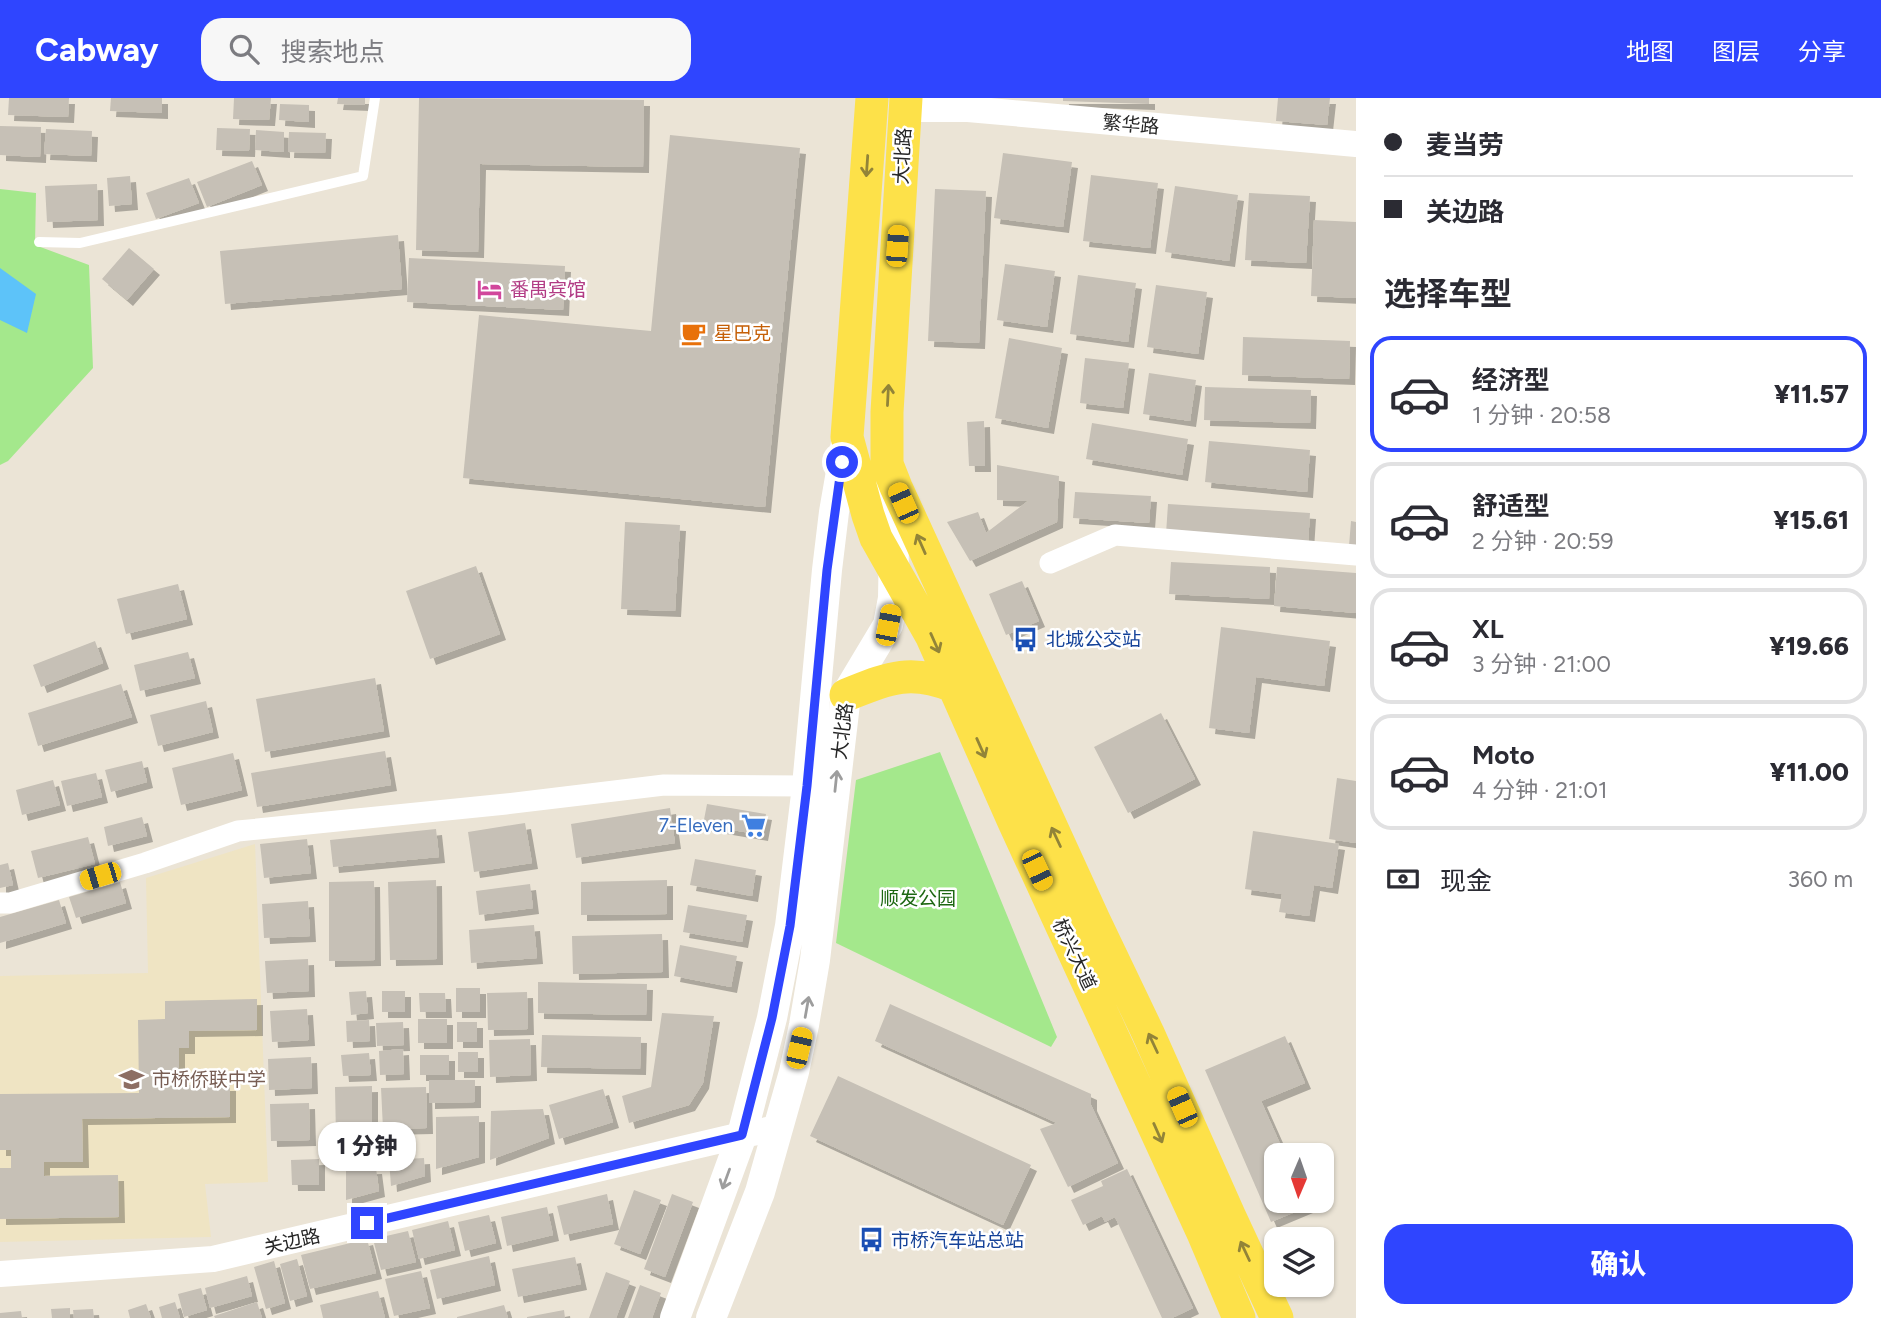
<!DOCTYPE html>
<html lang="zh">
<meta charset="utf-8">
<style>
body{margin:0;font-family:Figtree,"Noto Sans SC",sans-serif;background:#f7f7f7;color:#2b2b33;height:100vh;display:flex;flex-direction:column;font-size:26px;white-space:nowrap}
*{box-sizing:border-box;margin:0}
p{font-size:23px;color:#7c7c81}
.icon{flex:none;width:38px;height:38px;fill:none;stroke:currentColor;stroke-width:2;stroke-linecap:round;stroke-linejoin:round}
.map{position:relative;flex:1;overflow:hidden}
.details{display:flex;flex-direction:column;background:#fff;width:525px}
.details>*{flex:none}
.top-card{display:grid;align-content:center;height:154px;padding:0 28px;background:#fff}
.needle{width:46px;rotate:182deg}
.fabs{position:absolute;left:1264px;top:1045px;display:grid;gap:14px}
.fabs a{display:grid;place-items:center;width:70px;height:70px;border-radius:14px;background:#fff;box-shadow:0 2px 5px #0004;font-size:35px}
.end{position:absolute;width:32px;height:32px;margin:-16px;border:9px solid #2f45ff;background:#fff;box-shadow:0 0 0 4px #fff}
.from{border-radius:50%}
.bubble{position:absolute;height:49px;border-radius:21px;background:#fff;box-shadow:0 2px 5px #0004;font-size:23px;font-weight:800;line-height:49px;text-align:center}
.car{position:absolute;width:21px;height:42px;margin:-21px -10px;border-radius:9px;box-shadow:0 0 5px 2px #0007;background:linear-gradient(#f5c518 24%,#345 0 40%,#f5c518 0 76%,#345 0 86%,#f5c518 0)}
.top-card b{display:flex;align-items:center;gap:24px;height:66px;font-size:26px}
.top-card b+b{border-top:2px solid #e1e1e2}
.top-card i{width:18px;height:18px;background:#2b2b33}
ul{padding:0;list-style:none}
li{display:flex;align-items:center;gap:21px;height:116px;margin:0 14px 10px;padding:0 14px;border:4px solid #e1e1e2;border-radius:21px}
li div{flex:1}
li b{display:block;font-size:26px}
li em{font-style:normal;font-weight:800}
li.selected{border-color:#2f45ff}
li>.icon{width:63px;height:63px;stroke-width:1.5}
h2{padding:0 28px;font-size:32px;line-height:84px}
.pay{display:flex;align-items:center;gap:18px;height:77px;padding:0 28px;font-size:26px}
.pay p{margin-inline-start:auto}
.primary-button{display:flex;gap:14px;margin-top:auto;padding:14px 28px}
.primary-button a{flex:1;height:80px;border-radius:21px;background:#2f45ff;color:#fff;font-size:28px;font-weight:800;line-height:80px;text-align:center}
header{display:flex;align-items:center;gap:42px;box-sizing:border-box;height:98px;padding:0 35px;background:#2f45ff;color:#fff}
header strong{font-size:33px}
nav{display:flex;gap:38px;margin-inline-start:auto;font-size:24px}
.search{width:490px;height:63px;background:#f7f7f7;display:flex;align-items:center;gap:18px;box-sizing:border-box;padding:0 24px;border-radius:21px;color:#7c7c81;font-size:26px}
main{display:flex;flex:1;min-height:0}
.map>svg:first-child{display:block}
</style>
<header>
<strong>Cabway</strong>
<div class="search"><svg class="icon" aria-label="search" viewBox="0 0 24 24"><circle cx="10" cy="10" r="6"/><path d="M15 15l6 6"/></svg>搜索地点</div>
<nav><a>地图</a><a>图层</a><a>分享</a></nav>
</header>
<main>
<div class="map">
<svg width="1356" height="1220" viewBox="0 0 1356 1220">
<defs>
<filter id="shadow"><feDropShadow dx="6" dy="6" stdDeviation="0" flood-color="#0004"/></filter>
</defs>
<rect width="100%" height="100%" fill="#ebe4d6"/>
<path fill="#efe4c3" d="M255,746L268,1084L205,1086L211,1139L0,1144V878L148,875L146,780Z"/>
<path fill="#a4e88c" d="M0,91L36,95L35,147L89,167L93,270L8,363L0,367Z
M940,654L1057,939L1051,949L836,845L856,682Z"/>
<path fill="#5dc3f9" d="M0,170L36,196L27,235L0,222Z"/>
<path fill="#c6c0b6" filter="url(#shadow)" d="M9,0H69L68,19L8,17Z
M111,0H162V15L110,13Z
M234,0H271L269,22L233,21Z
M338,0H365V7L337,6Z
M419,0L644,2L643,69L480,66L478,154L416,152Z
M1063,0H1149V6L1063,3Z
M1278,0H1330L1327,27L1276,23Z
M280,6L309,7V24L279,22Z
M0,28L41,29L40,59L0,57Z
M217,30L250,31L249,53L216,52Z
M46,31L92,33L91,58L44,56Z
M256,32L284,34V54L255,52Z
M289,34L326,35L325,55L288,54Z
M670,37L800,50L765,409L463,380L479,217L651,233Z
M1003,55L1072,64L1063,129L994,120Z
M252,63L262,87L207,109L197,84Z
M1091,77L1158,85L1150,150L1083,143Z
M130,78L132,106L109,108L107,80Z
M189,80L199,105L156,121L146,95Z
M97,86L98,122L47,124L45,88Z
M1175,88L1238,97L1229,163L1165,154Z
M935,91L986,93L979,245L928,243Z
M1249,95L1310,98L1306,165L1245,162Z
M1314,122L1356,124V200L1311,198Z
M398,137L402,191L225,206L220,153Z
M129,150L154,171L127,202L102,181Z
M409,160L565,168L563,212L407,204Z
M1005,166L1055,173L1047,229L997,222Z
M1078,177L1136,185L1128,244L1070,236Z
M1156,187L1207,194L1198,256L1147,249Z
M1243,239L1350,243L1349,281L1242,277Z
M1009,240L1062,250L1048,330L995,320Z
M1085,260L1129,265L1123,310L1080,305Z
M1149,275L1196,282L1190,323L1143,316Z
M1205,289L1311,292L1310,325L1204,322Z
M984,323L985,368H969L967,324Z
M1092,325L1188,341L1182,377L1086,361Z
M1209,343L1310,352L1307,394L1205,384Z
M997,367L1059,378L1057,424L970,463L947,424L978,414L986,435L1028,403L997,402Z
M1075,394L1151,398L1149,425L1073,420Z
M1168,406L1310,415L1308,445L1166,436Z
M1351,423L1356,424V449L1349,448Z
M625,424L680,427L675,513L621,511Z
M1171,464L1270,469L1269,501L1169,496Z
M476,468L500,536L430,561L406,493Z
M1277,469L1356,475V515L1274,508Z
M1022,483L1039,523L1006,537L989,496Z
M178,486L187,521L126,536L117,501Z
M1221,529L1330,543L1324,588L1256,579L1249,635L1209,630Z
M95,543L103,565L41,589L33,567Z
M188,554L195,580L140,593L134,567Z
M375,580L384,633L265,654L256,601Z
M121,586L132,619L38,648L28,615Z
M206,603L213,634L158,648L150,617Z
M1161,615L1195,681L1128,715L1094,649Z
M385,653L391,687L257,709L251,675Z
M233,655L242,692L181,707L172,670Z
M142,663L147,684L111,694L105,672Z
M96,675L102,699L67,708L61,683Z
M1337,680L1356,683V745L1329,741Z
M53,682L60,707L22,717L16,692Z
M707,706L766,716L762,737L703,727Z
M670,710L675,745L576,760L571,726Z
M142,719L147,738L108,748L104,729Z
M525,725L532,765L474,774L468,734Z
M436,731L439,759L333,769L330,742Z
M1253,733L1339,746L1332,790L1314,787L1309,818L1279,814L1282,796L1245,791Z
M88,739L95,766L38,780L31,753Z
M307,741L311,775L264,780L260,746Z
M695,761L756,772L752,798L690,787Z
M8,765L13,787L0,790V767Z
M436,782L437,861L390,862L388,784Z
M667,782V816L581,817V784Z
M374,783L375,862L329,863V784Z
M120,784L126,805L76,820L69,799Z
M530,786L533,810L479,817L476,793Z
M59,802L66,825L0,845V819Z
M308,803L310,838L264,840L262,806Z
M688,807L747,817L742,844L683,834Z
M534,827L537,860L471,865L469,832Z
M662,836L663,874L573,876L572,838Z
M680,847L737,858L731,889L674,878Z
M308,861L309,893L267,895L265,863Z
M538,884L647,886L646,917L538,915Z
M456,890H480V914H456Z
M366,893L368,915L351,917L349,894Z
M382,893H405V914H382Z
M527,894L528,931L488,932L487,895Z
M419,895H445L446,914H420Z
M257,901V932L189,933V950H179V987H230V1019L82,1021L83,1064H44V1078L118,1077L119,1119L0,1121V1070H11V1052H0V996L139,995L138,922L165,921V903Z
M890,906L1091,996V1007L1118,1065L1068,1089L1040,1031L1057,1025L875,943Z
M307,911L309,942L272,944L270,913Z
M662,915L714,918L703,985L689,1007L629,1025L622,998L651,989Z
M418,921H447V945H418Z
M369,922L370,943L347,944L346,923Z
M403,924L404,947L377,948L376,925Z
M457,924H477V944H457Z
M542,937L641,939L640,971L541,969Z
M1285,938L1305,985L1261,1003L1285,1057H1276V1102H1304L1307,1109L1271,1124L1205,972Z
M530,941L531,977L490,979L489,942Z
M403,951L404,976L380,977L379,953Z
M458,954H478V974H458Z
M369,955L371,977L343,978L341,957Z
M420,957H449V977H420Z
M311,959L312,990L269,992L268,961Z
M838,978L1031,1067L1003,1127L810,1038Z
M429,982H475V1004L429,1005Z
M372,988V1038L336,1039L335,989Z
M426,989L427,1030L383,1031L381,990Z
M603,991L613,1024L559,1041L549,1007Z
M309,1005L310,1042L271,1043L270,1006Z
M543,1011L549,1040L490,1062L491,1013Z
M479,1018V1059L436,1071V1019Z
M424,1060L425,1078L391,1088L389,1062Z
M319,1061V1087H292L291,1062Z
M376,1070L379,1093L346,1102V1071Z
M1127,1071L1193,1210L1172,1220H1162L1115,1119L1105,1124L1102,1118L1083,1127L1071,1102L1103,1088L1101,1083Z
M634,1092L661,1102L640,1156L614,1146Z
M607,1096L613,1126L564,1137L557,1108Z
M672,1096L693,1104L665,1179L644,1171Z
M547,1109L553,1137L507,1148L501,1119Z
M489,1117L496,1145L465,1153L458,1124Z
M448,1123L455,1152L419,1161L412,1132Z
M408,1133L416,1164L381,1172L373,1141Z
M367,1141L376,1175L310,1191L301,1157Z
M489,1158L495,1187L437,1201L430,1172Z
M575,1159L581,1186L518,1199L512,1171Z
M297,1161L307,1198L290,1203L280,1166Z
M274,1163L285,1205L266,1211L254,1169Z
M421,1173L430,1210L394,1218L385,1181Z
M606,1174L630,1183L616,1220H589Z
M247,1178L252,1198L210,1210L205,1190Z
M640,1187L661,1195L652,1220H628Z
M201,1190L207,1212L184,1219L178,1196Z
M378,1193L385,1220H323L320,1207Z
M175,1204L180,1220H162L159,1209Z
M257,1204L262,1220H215L214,1218Z
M146,1206L151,1220H130L128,1212Z
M504,1207L508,1220H457V1219Z
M70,1210V1220H52L51,1211Z
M93,1211L94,1220H74L73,1212Z
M564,1212L565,1220H527V1219Z
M21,1213L22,1220H0V1215Z"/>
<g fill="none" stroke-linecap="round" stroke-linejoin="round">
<path stroke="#fff" stroke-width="10" d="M39,144L80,145L363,78L375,0"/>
<path stroke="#fff" stroke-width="21" d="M1050,465L1115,437L1356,457
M0,805H10L145,765L238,733L506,706L664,687L807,688"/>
<path stroke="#fff" stroke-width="26" d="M905,11H968L1356,46
M0,1176L213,1161L742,1037L778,1030"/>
<path stroke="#fff" stroke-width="30" d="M675,1220L742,1037L772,920L790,828L807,688L827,472L834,414L847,339
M711,1220L760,1094L794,974L804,927L815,862L846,597L888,527L893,500L894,445L889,383"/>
<path stroke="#fde149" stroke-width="33" d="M872,0L847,339L868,417L876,440L932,539L1014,724L1203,1135L1239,1220
M906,0L887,314V366L896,389L1094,822L1148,935L1229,1117L1277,1220
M846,597C887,581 909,570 953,588"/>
</g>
<defs><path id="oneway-shaft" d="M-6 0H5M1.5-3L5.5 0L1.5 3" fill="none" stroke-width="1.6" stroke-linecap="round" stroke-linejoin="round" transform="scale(1.75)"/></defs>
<g stroke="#928438">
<use href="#oneway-shaft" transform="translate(867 68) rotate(94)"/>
<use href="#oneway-shaft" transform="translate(888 297) rotate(-87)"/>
<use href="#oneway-shaft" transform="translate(921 446) rotate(-114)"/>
<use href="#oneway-shaft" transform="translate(935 545) rotate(66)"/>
<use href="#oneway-shaft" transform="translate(981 650) rotate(66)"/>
<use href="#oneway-shaft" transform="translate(1056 739) rotate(-115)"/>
<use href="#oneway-shaft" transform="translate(1153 945) rotate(-115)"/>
<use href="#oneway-shaft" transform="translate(1158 1035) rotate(66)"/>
<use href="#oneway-shaft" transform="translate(1245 1153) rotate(-115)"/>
</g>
<g stroke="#9d9d9d">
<use href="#oneway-shaft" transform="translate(836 683) rotate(-84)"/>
<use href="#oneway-shaft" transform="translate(807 909) rotate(-80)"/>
<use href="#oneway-shaft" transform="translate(726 1081) rotate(110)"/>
</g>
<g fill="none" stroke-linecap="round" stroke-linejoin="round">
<path stroke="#2f45ff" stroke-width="9" d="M367,1125L742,1037L772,920L790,828L807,688L827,472L842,364"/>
</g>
<defs>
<symbol id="hotel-bare" viewBox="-9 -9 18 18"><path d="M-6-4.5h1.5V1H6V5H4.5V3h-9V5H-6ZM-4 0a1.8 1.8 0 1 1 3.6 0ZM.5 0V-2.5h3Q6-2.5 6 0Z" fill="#d1479c" stroke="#fff" stroke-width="2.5" paint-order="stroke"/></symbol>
<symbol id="cafe-bare" viewBox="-9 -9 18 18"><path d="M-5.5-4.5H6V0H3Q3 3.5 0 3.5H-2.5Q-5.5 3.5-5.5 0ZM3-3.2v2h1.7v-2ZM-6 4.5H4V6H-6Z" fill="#e8710a" stroke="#fff" stroke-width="2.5" paint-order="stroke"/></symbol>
<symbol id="bus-bare" viewBox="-9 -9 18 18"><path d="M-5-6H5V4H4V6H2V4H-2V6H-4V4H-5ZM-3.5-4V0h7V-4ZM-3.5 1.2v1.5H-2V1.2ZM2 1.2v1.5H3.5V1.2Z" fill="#1a4fb4" stroke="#fff" stroke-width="2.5" paint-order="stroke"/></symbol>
<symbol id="supermarket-bare" viewBox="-9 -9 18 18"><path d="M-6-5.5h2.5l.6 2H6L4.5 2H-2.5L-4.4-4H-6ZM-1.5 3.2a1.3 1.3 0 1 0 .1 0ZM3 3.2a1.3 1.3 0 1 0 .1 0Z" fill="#3f7fe0" stroke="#fff" stroke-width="2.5" paint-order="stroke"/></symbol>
<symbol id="school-bare" viewBox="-9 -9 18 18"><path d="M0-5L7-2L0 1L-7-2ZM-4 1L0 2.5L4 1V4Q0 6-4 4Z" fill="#8d6e63" stroke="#fff" stroke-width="2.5" paint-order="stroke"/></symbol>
</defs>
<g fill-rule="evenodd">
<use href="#hotel-bare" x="472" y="174" width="35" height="35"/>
<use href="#cafe-bare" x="676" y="218" width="35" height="35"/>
<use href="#bus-bare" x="1008" y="524" width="35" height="35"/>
<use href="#supermarket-bare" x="736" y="710" width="35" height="35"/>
<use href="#school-bare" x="114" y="964" width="35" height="35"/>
<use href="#bus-bare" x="854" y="1124" width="35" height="35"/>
</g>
<g text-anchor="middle" stroke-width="5" stroke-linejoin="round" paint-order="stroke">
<g font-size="19" fill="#262626" stroke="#fff">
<text transform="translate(1131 26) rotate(5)" y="7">繁华路</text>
<text transform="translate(902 58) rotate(-87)" y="7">大北路</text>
<text transform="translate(842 633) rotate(-83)" y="7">大北路</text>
<text transform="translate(1075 856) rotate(65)" y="7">桥兴大道</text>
<text transform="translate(292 1143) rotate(-13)" y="7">关边路</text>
</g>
<g font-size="19" fill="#b23c85" stroke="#fff" text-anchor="start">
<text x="510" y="198">番禺宾馆</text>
</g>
<g font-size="19" fill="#c56008" stroke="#fff" text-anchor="start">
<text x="714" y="242">星巴克</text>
</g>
<g font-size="19" fill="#164399" stroke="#fff" text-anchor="start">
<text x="1046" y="548">北城公交站</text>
<text x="891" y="1149">市桥汽车站总站</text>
</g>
<g font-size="19" fill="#366cbe" stroke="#fff" text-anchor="end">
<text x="733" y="734">7-Eleven</text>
</g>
<g font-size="19" fill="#1d6712" stroke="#fff">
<text x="918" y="807">顺发公园</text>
</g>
<g font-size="19" fill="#785e54" stroke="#fff" text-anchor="start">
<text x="152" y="988">市桥侨联中学</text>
</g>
</g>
</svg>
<div class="fabs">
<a><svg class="needle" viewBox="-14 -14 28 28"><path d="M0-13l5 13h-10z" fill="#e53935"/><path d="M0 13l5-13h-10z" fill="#7c7c81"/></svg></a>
<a><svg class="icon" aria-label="layers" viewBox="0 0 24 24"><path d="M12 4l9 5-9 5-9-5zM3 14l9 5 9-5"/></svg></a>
</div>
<i class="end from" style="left:842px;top:364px"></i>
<i class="end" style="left:367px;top:1125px"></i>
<div class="bubble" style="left:318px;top:1024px;width:98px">1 分钟</div>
<i class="car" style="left:897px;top:148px;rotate:4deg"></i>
<i class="car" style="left:903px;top:405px;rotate:336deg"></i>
<i class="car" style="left:888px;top:527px;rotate:11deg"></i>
<i class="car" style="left:1037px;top:772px;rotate:155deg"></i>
<i class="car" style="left:100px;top:778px;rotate:253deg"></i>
<i class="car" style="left:799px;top:950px;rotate:13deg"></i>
<i class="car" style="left:1182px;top:1009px;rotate:336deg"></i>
</div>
<section class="details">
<div class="top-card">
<b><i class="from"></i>麦当劳</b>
<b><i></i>关边路</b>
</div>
<h2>选择车型</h2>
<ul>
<li class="selected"><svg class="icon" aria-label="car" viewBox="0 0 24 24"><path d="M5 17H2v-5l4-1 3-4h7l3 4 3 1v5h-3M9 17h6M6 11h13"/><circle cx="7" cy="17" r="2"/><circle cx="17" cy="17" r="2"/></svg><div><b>经济型</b><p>1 分钟 · 20:58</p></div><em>¥11.57</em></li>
<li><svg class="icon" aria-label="car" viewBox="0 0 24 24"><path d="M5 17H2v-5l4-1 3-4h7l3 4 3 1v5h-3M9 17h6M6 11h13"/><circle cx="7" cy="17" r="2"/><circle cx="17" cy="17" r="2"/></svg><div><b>舒适型</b><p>2 分钟 · 20:59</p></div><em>¥15.61</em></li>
<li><svg class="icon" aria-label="car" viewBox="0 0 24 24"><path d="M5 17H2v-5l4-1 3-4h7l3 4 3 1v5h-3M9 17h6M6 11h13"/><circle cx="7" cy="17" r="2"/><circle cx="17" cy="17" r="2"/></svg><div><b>XL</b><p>3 分钟 · 21:00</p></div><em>¥19.66</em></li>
<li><svg class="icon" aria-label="car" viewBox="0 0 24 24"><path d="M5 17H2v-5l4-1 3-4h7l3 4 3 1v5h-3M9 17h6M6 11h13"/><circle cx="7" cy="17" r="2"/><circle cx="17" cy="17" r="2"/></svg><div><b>Moto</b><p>4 分钟 · 21:01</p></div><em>¥11.00</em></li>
</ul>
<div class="pay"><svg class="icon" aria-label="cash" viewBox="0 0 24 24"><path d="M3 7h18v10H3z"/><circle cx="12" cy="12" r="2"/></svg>现金<p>360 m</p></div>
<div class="primary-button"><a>确认</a></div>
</section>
</main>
